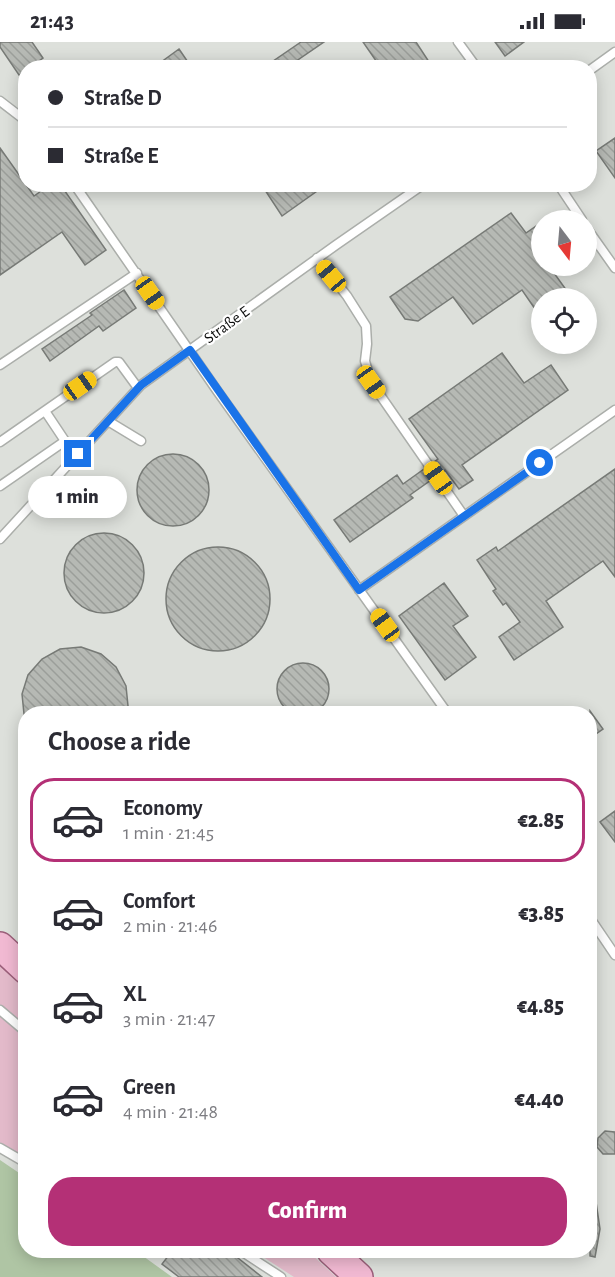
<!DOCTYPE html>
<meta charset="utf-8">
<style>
body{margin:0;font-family:"Alegreya Sans",sans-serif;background:#f7f7f7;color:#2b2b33;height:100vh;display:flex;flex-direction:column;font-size:22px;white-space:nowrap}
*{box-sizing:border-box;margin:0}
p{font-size:20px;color:#7c7c81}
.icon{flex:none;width:33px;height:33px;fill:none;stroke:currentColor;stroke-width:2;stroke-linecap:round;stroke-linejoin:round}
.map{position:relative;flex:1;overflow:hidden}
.details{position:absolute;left:18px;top:664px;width:579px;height:552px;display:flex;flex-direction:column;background:#fff;border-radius:24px;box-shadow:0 3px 15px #0003}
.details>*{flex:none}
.banner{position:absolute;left:18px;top:18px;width:579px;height:132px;border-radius:24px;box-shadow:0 3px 15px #0003;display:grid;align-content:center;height:132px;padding:0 30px;background:#fff}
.needle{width:39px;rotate:164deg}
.fabs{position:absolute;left:531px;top:168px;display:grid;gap:12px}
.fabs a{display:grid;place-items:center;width:66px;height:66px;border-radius:50%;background:#fff;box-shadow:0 3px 15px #0003;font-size:30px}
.end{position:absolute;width:27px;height:27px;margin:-14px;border:8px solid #1a73e8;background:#fff;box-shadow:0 0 0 3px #fff}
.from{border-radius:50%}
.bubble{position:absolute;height:42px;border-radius:21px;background:#fff;box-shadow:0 3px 15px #0003;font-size:20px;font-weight:800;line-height:42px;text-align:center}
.car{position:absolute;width:18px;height:36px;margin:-18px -9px;border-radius:8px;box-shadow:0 0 4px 2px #0007;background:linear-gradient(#f5c518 24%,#345 0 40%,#f5c518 0 76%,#345 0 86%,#f5c518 0)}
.banner b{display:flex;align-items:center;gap:21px;height:57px;font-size:22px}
.banner b+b{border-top:2px solid #e1e1e2}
.banner i{width:15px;height:15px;background:#2b2b33}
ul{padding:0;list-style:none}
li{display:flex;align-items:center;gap:18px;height:84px;margin:0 12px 9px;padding:0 18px;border:3px solid transparent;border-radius:24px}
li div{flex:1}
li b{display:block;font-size:22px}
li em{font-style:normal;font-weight:800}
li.current{border-color:#b43076}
li>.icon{width:54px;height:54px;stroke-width:1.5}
h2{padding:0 30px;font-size:27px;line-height:72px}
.cta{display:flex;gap:12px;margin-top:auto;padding:12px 30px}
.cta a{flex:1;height:69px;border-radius:24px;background:#b43076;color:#fff;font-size:24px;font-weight:800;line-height:69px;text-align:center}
.status{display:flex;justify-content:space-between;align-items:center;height:42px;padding:0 30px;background:#fff;direction:ltr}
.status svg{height:16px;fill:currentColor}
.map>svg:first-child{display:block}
</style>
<div class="status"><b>21:43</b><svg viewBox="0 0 49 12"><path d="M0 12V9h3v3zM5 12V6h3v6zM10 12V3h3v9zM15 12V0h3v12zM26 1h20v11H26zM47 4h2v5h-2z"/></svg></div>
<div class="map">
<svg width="615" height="1235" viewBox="0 0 615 1235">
<defs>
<pattern id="building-back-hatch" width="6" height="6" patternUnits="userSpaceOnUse" patternTransform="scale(1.5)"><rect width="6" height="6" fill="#b6b9b4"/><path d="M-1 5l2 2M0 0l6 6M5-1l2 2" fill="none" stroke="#9b9e9a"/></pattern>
</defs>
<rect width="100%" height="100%" fill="#dde0db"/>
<path fill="#e3baca" d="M0,922L25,945V1117L0,1101Z
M254,1209H308L336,1235H294Z"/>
<path fill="#afc5a4" d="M0,1118L25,1135L26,1209H136L172,1235H0Z"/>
<path fill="url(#building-back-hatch)" stroke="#777a76" stroke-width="1.5" d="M0,0H32L43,16L29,26H26V28L19,33L0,5Z
M301,0H324L286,26H263Z
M363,0H416L433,26H381Z
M495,0H524L505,14Z
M179,7L192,26H153Z
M615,96V136L596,109Z
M0,106L34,154L51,142H60L106,208L85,223L62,190L0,233Z
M261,142H327L282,174Z
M511,171L526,191L542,180V224H549L572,256H542V277L522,248L473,282L453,255L418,279L405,277L390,255Z
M124,248L136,266L103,289L99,284L50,319L42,307L92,273L90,271Z
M502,311L524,341L551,323L568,348L462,423L473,438L459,447L445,428L442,431L434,420L438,417L409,377Z
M137 448a36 36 0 1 1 72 0a36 36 0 1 1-72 0Z
M424,427L431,438L410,453L413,456L350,500L334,478L397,433L403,442Z
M615,427V535L603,519L546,559L563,585L514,618L499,595L520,580L506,561L503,563L493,549L496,547L477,518L496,505L498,509Z
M64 531a40 40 0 1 1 80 0a40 40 0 1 1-80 0Z
M166 557a52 52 0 1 1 104 0a52 52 0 1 1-104 0Z
M444,541L468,574L453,584L476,615L445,638L399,574Z
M81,605L101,612L116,625L126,644L128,664L125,672H24L22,652L28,633L42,617L60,607Z
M277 647a26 26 0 1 1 52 0a26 26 0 1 1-52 0Z
M590,669L603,687L590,696Z
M615,769V800L600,780Z
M605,1089L615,1090V1112H603L597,1105L598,1096Z
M590,1160H596L600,1187L595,1215L590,1214Z
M172,1209H229L262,1235H179L162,1222Z"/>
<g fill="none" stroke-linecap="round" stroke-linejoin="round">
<defs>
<path id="lane" d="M458,0L477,26
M590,28L615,10
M0,59L26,79
M74,142L218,350L448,672
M558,142L582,178
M586,185L615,226
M317,216L347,254L366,284L367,302L365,319L371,340L464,474
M0,323L137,231
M45,369L65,399
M108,379L141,399
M0,400L115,320H119L138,346
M0,444L65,399L78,412
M0,497L141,343L336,203L424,142
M359,548L615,368
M590,876L615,913
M0,968L26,990
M0,1106L26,1121
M241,1209L281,1235"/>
<path id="primary" d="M0,904L26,928
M331,1209L359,1235"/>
</defs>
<use href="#lane" stroke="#abaeaa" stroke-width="11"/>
<use href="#primary" stroke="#9b5f7a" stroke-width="30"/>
<use href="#lane" stroke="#fff" stroke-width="8"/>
<use href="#primary" stroke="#f1b9d2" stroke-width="27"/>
</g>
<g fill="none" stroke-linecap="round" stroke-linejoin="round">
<path stroke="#1a73e8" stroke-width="8" d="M78,412L141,343L190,308L359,548L540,421"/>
</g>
<g text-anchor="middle" stroke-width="4.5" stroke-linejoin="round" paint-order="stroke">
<g font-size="16" fill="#0d0e0d" stroke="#fff">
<text transform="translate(226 282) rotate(-36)" y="6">Straße E</text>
</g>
</g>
</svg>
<div class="fabs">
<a><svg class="needle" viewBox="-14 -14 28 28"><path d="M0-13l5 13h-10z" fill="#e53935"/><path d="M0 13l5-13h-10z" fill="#7c7c81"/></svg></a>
<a><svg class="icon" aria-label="locate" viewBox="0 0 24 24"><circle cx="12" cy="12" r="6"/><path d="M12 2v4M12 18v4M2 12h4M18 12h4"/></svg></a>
</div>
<i class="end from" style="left:540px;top:421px"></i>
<i class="end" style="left:78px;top:412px"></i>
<div class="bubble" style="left:28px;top:434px;width:99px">1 min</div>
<i class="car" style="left:331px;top:234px;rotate:320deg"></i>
<i class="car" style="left:150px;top:251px;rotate:145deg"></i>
<i class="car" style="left:371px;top:340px;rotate:145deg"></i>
<i class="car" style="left:80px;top:344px;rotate:55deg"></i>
<i class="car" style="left:438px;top:436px;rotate:325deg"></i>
<i class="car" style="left:385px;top:583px;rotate:324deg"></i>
<div class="banner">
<b><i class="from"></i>Straße D</b>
<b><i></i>Straße E</b>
</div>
<section class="details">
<h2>Choose a ride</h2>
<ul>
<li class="current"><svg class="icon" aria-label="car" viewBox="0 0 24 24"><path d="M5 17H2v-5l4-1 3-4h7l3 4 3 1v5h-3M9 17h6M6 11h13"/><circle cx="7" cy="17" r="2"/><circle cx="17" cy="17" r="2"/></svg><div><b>Economy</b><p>1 min · 21:45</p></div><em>€2.85</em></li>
<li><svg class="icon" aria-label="car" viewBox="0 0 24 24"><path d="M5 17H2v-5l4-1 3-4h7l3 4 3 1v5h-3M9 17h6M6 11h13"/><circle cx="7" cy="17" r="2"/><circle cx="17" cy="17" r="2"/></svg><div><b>Comfort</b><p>2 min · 21:46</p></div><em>€3.85</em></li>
<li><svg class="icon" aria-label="car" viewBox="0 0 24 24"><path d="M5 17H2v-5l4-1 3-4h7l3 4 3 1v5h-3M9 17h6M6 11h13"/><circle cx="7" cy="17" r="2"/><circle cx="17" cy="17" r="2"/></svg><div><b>XL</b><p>3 min · 21:47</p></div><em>€4.85</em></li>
<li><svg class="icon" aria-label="car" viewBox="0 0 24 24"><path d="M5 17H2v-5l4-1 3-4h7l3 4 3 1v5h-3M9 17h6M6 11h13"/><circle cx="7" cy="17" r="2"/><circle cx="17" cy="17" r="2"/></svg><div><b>Green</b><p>4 min · 21:48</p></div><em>€4.40</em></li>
</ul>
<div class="cta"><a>Confirm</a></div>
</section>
</div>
